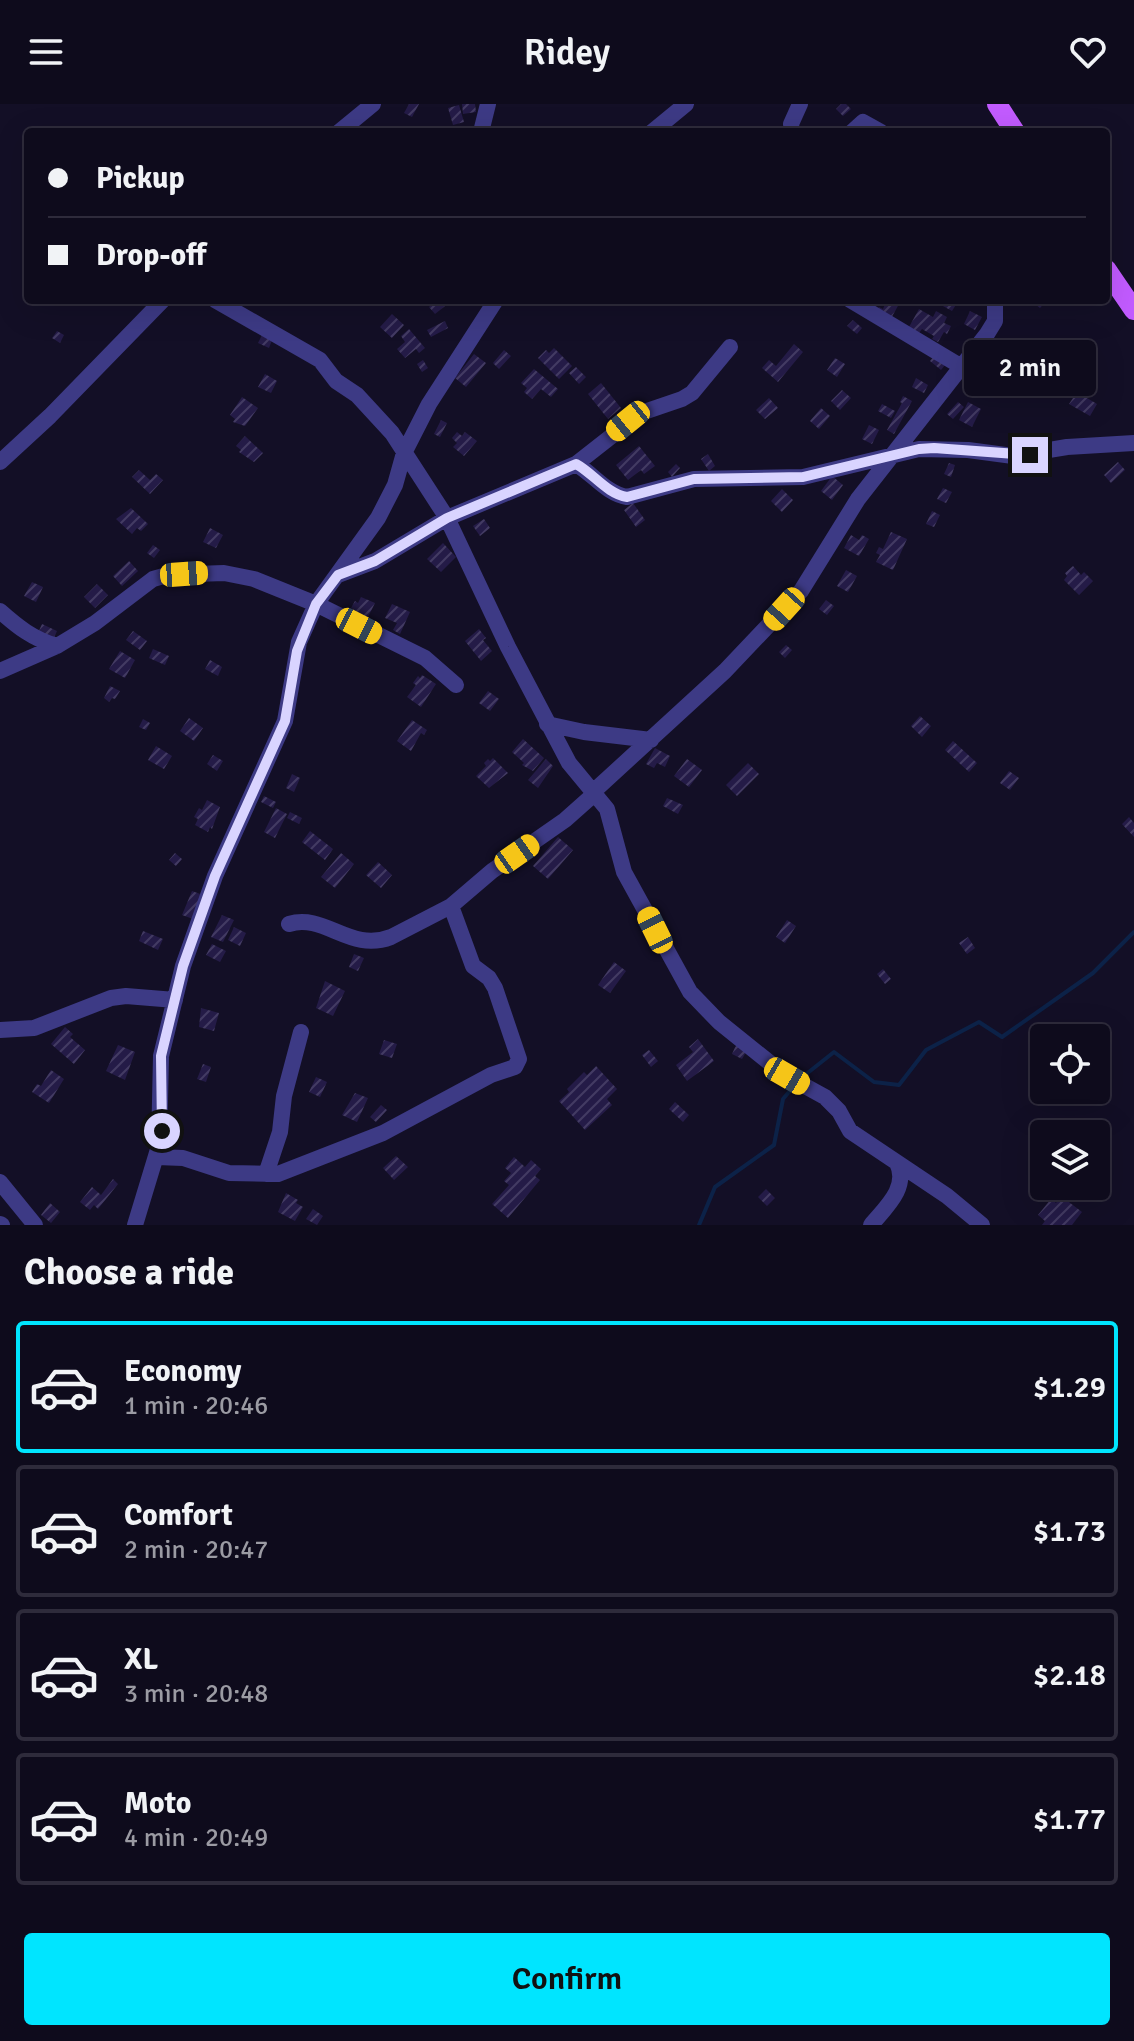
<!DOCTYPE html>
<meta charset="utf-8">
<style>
body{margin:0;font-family:Signika,sans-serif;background:#1c1929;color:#f1f3f6;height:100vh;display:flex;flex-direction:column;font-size:30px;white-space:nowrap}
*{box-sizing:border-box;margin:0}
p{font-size:26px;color:#9b9ba3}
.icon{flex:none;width:44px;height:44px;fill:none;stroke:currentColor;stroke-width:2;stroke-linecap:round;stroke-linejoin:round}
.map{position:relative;height:1121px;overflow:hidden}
.drawer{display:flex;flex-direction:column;background:#0e0b1c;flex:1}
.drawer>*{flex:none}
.banner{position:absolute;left:24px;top:24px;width:1086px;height:176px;border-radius:8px;box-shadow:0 8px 32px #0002,0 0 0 2px #2e2b3b;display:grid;align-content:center;height:176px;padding:0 24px;background:#0e0b1c}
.controls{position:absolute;left:1030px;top:920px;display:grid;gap:16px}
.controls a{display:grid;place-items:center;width:80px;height:80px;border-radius:8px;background:#0e0b1c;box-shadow:0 8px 32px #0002,0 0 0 2px #2e2b3b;font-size:40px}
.end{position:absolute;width:36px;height:36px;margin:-18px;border:10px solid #d9d4ff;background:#111;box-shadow:0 0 0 4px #111}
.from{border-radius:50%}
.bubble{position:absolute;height:56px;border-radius:8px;background:#0e0b1c;box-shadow:0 8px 32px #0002,0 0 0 2px #2e2b3b;font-size:26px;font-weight:600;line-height:56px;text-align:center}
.car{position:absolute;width:24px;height:48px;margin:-24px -12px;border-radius:10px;box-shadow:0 0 6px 2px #0007;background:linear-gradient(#f5c518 24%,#345 0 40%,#f5c518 0 76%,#345 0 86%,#f5c518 0)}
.banner b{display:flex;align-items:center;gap:28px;height:76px;font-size:30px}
.banner b+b{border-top:2px solid #2e2b3b}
.banner i{width:20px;height:20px;background:#f1f3f6}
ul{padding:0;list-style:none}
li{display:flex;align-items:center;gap:24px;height:132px;margin:0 16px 12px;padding:0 8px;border:4px solid #2e2b3b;border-radius:8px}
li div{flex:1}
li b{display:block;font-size:30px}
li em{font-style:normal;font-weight:600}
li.selected{border-color:#00e5ff}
li>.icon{width:72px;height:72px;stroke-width:1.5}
h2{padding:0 24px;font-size:36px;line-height:96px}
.button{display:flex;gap:16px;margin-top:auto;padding:16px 24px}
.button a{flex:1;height:92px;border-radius:8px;background:#00e5ff;color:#111;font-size:32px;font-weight:600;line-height:92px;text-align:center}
header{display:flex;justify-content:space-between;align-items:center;height:104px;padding:0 24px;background:#0e0b1c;font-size:36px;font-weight:600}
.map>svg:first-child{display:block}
</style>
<header><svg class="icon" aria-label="menu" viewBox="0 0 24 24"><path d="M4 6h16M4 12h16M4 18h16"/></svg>Ridey<svg class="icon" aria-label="heart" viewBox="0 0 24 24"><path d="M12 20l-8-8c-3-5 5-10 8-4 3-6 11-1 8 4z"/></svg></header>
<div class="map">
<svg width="1134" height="1121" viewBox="0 0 1134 1121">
<defs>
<pattern id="building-hatch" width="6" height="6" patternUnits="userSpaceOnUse" patternTransform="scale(2)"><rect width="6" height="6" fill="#241b47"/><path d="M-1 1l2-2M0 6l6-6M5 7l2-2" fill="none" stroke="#433b63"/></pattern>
</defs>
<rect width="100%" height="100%" fill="#130f26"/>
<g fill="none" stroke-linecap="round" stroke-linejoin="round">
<path stroke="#0c2248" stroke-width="4" d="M800,975L834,948L874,978L899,981L926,946L979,918L1002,933L1093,869L1134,828
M699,1121L715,1083L774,1041L783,995L794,982"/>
</g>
<path fill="url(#building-hatch)" d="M409,0H419L412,13L404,9Z
M462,0H475L476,8L463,10Z
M841,0H846L851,5L843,12L836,5Z
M459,1L464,18L453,21L448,4Z
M437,196L445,202L435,210L429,203Z
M887,196L899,200L889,218L877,206L879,203L883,205Z
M932,196H959L952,207Z
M1030,196H1047L1040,204Z
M919,205L933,213L936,207L947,213L944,219L951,222L947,230L944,228L938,238L932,235L934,232L922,225L919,229L909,223Z
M970,207L982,213L975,226L964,220Z
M392,210L404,221L392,234L380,223Z
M853,216L862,224L857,230L847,222Z
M445,217L448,224L431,233L427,226Z
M409,225L425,244L419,249L416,245L405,254L397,245L405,238L401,232Z
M57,227L64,231L60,239L52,234Z
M262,231L272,236L269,244L258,239Z
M794,240L803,248L778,278L762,264L769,256L776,262Z
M554,244L572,262L559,275L538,254L546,246L549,249Z
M504,246L511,252L499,265L493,259Z
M474,250L486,259L466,283L455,274Z
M934,252L945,261L941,266L930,257Z
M835,254L845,260L837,273L827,266Z
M423,256L428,264L422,268L417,260Z
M1046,260L1056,269L1048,278L1038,268Z
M576,263L586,273L579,280L569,269Z
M534,265L558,285L551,293L541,285L532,295L524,288L527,284L521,279Z
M265,270L277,277L271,289L258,283Z
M916,274L928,281L924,289L912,283Z
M601,279L621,304L608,315L588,290Z
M842,286L851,294L840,306L831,297Z
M1077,288L1097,300L1090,312L1069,300Z
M903,292L912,297L894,330L887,326L902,299L900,298Z
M242,293L258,304L245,322L233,318L235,315L230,311Z
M769,294L778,304L765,315L756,306Z
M958,298L964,303L953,315L947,310Z
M968,298L981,305L972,323L959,316Z
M882,300L895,307L891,314L878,307Z
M821,304L830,312L819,325L810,317Z
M441,316L447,319L440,333L434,330Z
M869,321L879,326L872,340L862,335Z
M457,328L462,332L465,328L477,337L464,352L453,343L457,339L452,334Z
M245,332L263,349L254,358L239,348L241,346L236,342Z
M639,342L655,362L644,370L641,366L628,376L616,361Z
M708,350L715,362L709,367L701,355Z
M1118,358L1125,366L1111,379L1104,371Z
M949,359L955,361L951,373L944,370Z
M676,360L680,364L672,373L668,368Z
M139,366L150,376L156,370L163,376L150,390L132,373Z
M832,372L843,381L832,396L821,387Z
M943,384L952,388L946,399L937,395Z
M782,385L793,396L782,408L771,397Z
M633,399L645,416L636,423L624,406Z
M131,404L148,420L141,427L137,424L132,430L116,415Z
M932,407L940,411L934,423L926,420Z
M484,415L490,424L480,432L473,422Z
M210,424L223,431L216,444L203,438Z
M891,428L907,435L893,466L876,458L880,451L876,449L879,443L883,445Z
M851,431L859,436L862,431L869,435L859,452L844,444Z
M443,439L456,453L441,468L427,455Z
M153,441L160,446L154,454L147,449Z
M129,457L138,467L122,482L113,472Z
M1073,462L1081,471L1084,468L1093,477L1079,491L1064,476L1067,472L1065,469Z
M846,466L857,472L848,488L837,482Z
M32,478L43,483L36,498L24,492Z
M97,480L108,491L95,504L84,493Z
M361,493L375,499L367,515L351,504L355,497L358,499Z
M826,496L834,502L827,511L819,505Z
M392,500L410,508L400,530L393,526L397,519L385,514Z
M42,520L57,527L53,536L38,529Z
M479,525L486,534L483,536L492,547L481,557L465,537Z
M133,527L147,537L140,546L126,536Z
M786,541L792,546L785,554L779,548Z
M153,545L169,552L165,561L149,554Z
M120,547L135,556L125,574L109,565Z
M210,556L222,563L218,572L205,565Z
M422,571L436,580L421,603L407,593L416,581L413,579L418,572L420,574Z
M110,582L120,587L115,595L112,594L109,598L104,594Z
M488,587L499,595L490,607L479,599Z
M920,612L931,622L922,633L911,622Z
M189,614L203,624L194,637L180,627Z
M143,615L150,619L146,626L139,623Z
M412,616L427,626L424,631L421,629L411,647L397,637Z
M523,635L544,654L533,667L522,661L524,659L512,648Z
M953,637L977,659L969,668L945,646Z
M156,642L172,652L164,665L148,656Z
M655,644L670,652L665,663L657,659L654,664L646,660Z
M213,651L223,657L217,667L207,660Z
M493,654L508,669L489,684L476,672L486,662L484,659L488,655L490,657Z
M546,655L553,662L538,684L528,676Z
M687,655L702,666L689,683L674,672Z
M748,659L759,670L737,692L726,681Z
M1009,667L1019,674L1010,686L1000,679Z
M292,670L300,674L294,688L286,684Z
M264,692L276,698L273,704L261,698Z
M667,694L683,701L678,710L663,702Z
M207,696L220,703L212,725L210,723L208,728L195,721L198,715L194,713L199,704L202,706Z
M276,704L287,710L275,734L264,728Z
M290,708L302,714L299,720L287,714Z
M1129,713L1134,719V733L1122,720Z
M310,727L333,745L325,756L302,738Z
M558,733L573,746L548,775L533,762Z
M175,749L182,755L176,762L169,756Z
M341,749L354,760L335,784L321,773Z
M378,758L392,771L381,784L366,771Z
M192,787L203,791L193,815L182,811Z
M222,811L234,816L223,838L211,833Z
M787,816L796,822L785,839L776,833Z
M234,823L246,829L240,842L228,836Z
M143,827L163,835L158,846L139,837Z
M968,833L975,844L967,850L959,839Z
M212,840L226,847L220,858L206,851Z
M354,850L364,854L358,867L349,863Z
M614,858L626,867L610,889L598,881Z
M883,865L891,875L885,880L877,870Z
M325,877L345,887L333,912L316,904Z
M201,904L219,909L214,927L199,923Z
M65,923L73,930L70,933L85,946L74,960L51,940Z
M698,935L714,957L687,977L676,961L693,948L689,943Z
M384,936L397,940L392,954L379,950Z
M738,937L749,943L742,955L732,950Z
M118,941L135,948L125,976L106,967Z
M649,946L658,957L651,963L642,951Z
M203,960L211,963L206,978L197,975Z
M596,962L617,985L607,995L612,1001L585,1026L559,997L569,988L567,985L584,968L587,971Z
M51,966L64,975L49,999L32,988L37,980L41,982Z
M316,973L327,978L320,993L309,988Z
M355,989L368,994L357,1018L342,1011Z
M675,998L689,1011L683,1018L669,1005Z
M381,1001L387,1006L376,1018L370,1013Z
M396,1052L408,1063L394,1076L383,1064Z
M514,1053L525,1063L531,1056L541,1065L535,1072L540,1076L508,1114L492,1100L509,1081L504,1077L511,1069L505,1064Z
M113,1075L118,1080L98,1105L94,1101L90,1106L80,1098L92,1083L101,1091Z
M766,1085L775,1094L767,1102L758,1093Z
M286,1089L298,1096L296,1099L303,1103L295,1117L278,1108Z
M1061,1092L1082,1108L1072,1121H1042L1045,1117L1038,1111L1051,1095L1056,1099Z
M50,1099L60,1108L51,1119L41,1111Z
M313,1105L323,1112L317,1121L306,1115Z"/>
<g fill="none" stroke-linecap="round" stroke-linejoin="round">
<path stroke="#3d3a85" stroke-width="16" d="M339,28L373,0
M481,28L488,0
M652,28L686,0
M792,28L791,20L800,0
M852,28L863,18L881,28
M215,196L320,256L336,277L357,291L392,329L447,414L508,543L569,659L607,705L624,768L690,888L719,918L785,971L825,993L839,1007L850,1027L947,1092L982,1121
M850,196L962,263
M0,358L50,312L163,196
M576,360L641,309L682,295L692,289L730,243
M338,471L375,457L447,414L576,360C593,370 607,390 627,393L694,375L803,373L919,345L968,346L1013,352L1067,343L1134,339
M0,507C18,523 33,535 57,542L95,519L153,475L167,471L224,469L254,475L316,500L425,554L456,581
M0,567L57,542
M547,620L584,628L651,636
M289,820C325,809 350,849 391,833L451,802L492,767L565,716L592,692L594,687L725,567L801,487L858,395L987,230L995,217V196
M0,926L34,924L111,894L126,892L175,896
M157,1053L183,1054L229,1069L278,1070L383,1029L491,971L515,963L519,955L495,884L489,874L473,862L451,802
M266,1070L280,1028L284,992L301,928
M0,1078L35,1121
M0,1120L2,1121
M135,1121L159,1042L161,952L183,862L215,772L285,617L299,538L316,500L378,414L395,381L404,349L429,300L496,196
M871,1121C886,1103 909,1083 897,1059"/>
<path stroke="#c25bff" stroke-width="20" d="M997,0L1015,28
M1106,165L1134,206"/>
</g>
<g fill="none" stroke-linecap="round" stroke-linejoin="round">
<path stroke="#d9d4ff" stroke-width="10" d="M162,1027L161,952L183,862L215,772L285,617L297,547L316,500L338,471L375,457L447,414L576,360C593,369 607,390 627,393L694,375L803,373L919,345L934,344L1030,351"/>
</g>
</svg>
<div class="controls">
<a><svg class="icon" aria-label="locate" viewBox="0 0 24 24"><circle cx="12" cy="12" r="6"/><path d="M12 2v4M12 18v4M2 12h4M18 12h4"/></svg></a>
<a><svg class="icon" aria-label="layers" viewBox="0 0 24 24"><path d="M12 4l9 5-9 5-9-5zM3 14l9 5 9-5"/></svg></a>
</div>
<i class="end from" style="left:162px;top:1027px"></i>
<i class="end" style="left:1030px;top:351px"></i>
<div class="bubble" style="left:964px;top:236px;width:132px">2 min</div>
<i class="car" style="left:628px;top:317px;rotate:231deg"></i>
<i class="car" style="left:184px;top:470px;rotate:86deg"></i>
<i class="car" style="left:784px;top:505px;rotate:222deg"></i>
<i class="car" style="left:359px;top:522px;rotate:117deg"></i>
<i class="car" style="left:517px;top:750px;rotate:55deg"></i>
<i class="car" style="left:655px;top:826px;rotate:334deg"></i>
<i class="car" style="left:787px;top:972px;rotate:120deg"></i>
<div class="banner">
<b><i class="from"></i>Pickup</b>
<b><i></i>Drop-off</b>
</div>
</div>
<section class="drawer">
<h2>Choose a ride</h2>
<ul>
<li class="selected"><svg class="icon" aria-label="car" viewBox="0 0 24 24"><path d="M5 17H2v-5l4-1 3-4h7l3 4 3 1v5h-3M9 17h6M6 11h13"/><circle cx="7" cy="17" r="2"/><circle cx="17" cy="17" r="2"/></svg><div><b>Economy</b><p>1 min · 20:46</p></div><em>$1.29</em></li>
<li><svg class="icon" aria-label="car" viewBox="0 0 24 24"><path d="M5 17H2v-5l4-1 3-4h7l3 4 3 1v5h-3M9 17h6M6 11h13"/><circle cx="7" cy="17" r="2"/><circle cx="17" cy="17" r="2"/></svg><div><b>Comfort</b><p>2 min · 20:47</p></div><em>$1.73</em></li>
<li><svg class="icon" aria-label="car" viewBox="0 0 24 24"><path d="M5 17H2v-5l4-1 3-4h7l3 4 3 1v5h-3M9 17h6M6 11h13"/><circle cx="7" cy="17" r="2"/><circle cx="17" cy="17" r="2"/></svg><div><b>XL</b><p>3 min · 20:48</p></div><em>$2.18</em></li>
<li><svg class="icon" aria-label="car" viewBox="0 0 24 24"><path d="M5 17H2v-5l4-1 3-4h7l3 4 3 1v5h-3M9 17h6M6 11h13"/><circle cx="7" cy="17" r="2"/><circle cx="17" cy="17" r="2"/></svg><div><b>Moto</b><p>4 min · 20:49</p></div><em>$1.77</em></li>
</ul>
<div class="button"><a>Confirm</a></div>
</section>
